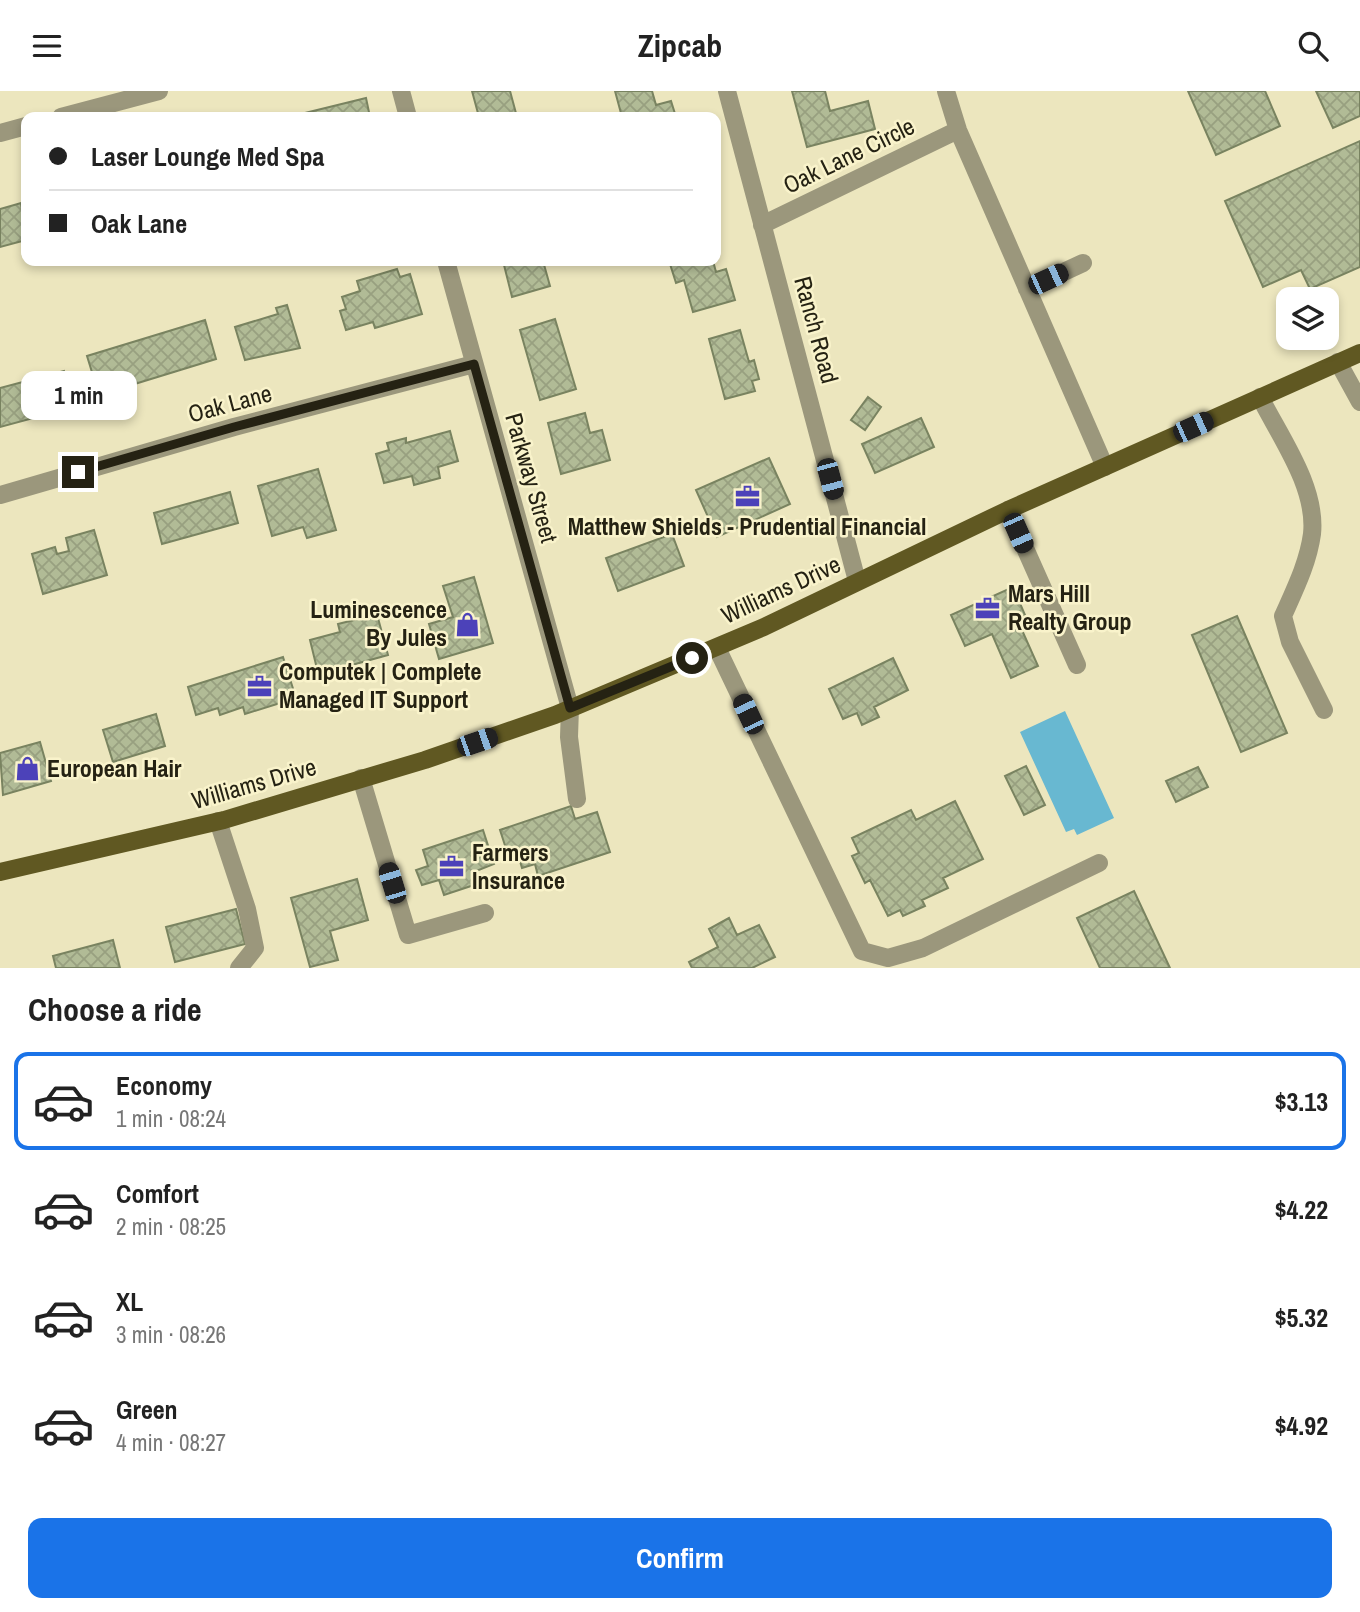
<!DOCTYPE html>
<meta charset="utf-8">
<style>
body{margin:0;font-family:"Archivo Narrow",sans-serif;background:#f2f2f2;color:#222;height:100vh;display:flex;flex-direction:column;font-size:26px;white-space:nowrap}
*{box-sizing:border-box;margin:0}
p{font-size:23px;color:#767676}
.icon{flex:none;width:38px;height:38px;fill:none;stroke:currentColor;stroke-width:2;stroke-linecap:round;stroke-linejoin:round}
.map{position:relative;height:877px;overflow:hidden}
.panel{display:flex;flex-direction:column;background:#fff;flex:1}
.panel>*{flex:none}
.guide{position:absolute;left:21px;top:21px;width:700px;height:154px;border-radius:14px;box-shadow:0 4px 10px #0003;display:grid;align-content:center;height:154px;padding:0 28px;background:#fff}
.tools{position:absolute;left:1276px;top:196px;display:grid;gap:14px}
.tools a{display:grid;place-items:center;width:63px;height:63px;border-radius:14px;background:#fff;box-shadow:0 4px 10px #0003;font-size:35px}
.end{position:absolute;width:32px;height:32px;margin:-16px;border:9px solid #252213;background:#fff;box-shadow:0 0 0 4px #fff}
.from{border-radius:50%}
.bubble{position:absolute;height:49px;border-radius:14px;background:#fff;box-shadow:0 4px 10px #0003;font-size:23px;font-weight:700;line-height:49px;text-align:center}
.car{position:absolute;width:21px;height:42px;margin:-21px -10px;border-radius:9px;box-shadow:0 0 5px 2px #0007;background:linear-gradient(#222 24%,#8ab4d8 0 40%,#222 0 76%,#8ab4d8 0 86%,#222 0)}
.guide b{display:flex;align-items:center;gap:24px;height:66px;font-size:26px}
.guide b+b{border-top:2px solid #e0e0e0}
.guide i{width:18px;height:18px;background:#222}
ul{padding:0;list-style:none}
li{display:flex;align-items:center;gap:21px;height:98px;margin:0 14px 10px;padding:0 14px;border:4px solid transparent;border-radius:14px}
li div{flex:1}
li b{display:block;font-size:26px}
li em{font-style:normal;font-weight:700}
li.active{border-color:#1a73e8}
li>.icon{width:63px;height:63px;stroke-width:1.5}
h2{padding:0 28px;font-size:32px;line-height:84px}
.cta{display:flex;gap:14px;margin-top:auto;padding:14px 28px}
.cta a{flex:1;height:80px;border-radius:14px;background:#1a73e8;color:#fff;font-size:28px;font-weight:700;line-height:80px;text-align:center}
header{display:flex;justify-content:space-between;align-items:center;height:91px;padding:0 28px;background:#fff;font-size:32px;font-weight:700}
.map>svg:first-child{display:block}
</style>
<header><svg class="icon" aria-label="menu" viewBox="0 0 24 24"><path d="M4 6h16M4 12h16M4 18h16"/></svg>Zipcab<svg class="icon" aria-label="search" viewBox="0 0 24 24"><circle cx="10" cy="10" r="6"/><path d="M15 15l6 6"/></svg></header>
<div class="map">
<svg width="1360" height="877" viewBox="0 0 1360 877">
<defs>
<pattern id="building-cross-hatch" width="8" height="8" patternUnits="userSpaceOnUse" patternTransform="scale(1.75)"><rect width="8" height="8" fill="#b1bb96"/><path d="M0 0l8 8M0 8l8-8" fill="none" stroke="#98a080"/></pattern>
</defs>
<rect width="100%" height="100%" fill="#ece6be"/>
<path fill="#68b8d1" d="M1065,620L1114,727L1077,744L1074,738L1066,741L1020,641Z"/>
<path fill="url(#building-cross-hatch)" stroke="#798360" stroke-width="2" d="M472,0H510L517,26H479Z
M615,0H652L656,14L671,10L676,26H622Z
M792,0H825L830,20L868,10L875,38L807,56Z
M1188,0H1265L1280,35L1216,64Z
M1316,0H1360V25L1333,37Z
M366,7L370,26H298L297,24Z
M1360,50V176L1310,198L1301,179L1263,196L1225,110Z
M21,112L26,149L0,156V118Z
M503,170H543L550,195L512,206Z
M680,170H713L716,181L726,178L735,209L693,221L684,189L676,192L670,173Z
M397,178L400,186L410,183L422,223L375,237L373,231L346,239L340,220L346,218L342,206L360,200L357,190Z
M287,214L300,257L245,269L235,236L278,223L276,217Z
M555,228L576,298L540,309L520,239Z
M205,229L216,268L99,304L87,265Z
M740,239L749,271L754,269L759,288L752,290L755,300L725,308L709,248Z
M64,280L74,316L0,336V297Z
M868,306L881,316L865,339L851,329Z
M585,322L590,342L602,339L610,369L561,383L548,332Z
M921,327L934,356L875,382L862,353Z
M450,340L458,370L438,376L440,387L414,394L412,385L384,392L376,363L389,359L387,352L406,347V352Z
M769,367L790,413L717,446L696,399Z
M318,378L336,439L307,447L303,436L272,445L258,395Z
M230,401L238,432L162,453L154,422Z
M94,439L107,484L43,503L32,463L55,456L57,463L69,460L66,447Z
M672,443L684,475L618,500L606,467Z
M474,486L493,552L439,568L429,533L453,526L443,495Z
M1013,496L1025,524L1017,528L1038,575L1011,587L992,543L965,555L951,524Z
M375,516L388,564L341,577L342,580L319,586L310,549L340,541L338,533L358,528L356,521Z
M1237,525L1287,642L1241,661L1192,544Z
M283,566L296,607L245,623L243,616L220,624L218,617L196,624L188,596Z
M893,567L908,599L874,616L879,626L862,634L857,622L843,628L829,598Z
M156,623L165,655L113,671L103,639Z
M40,651L51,690L3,704L0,662Z
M1026,675L1045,714L1024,724L1005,685Z
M1198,676L1208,696L1176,711L1166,690Z
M955,710L983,768L943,787L948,797L922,809L925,815L903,825L900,819L888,825L870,789L865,792L852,765L859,762L852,747L911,719L916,729Z
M571,715L575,728L597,721L610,761L538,785L535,773L522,777L519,767L510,770L500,739Z
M483,739L494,773L476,780L480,792L444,804L439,789L422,794L416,779L428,775L423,759Z
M357,788L368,829L330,840L338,869L310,876L291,807Z
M1134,800L1170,877H1100L1077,827Z
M236,818L245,853L175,871L166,836Z
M729,827L737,844L759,834L775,866L752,877H692L689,871L718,856L709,838Z
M113,849L120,877H56L53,865Z"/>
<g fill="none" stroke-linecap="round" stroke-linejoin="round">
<path stroke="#9b977c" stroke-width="18" d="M401,0L408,26
M727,0L857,490
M946,0L958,39L1105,376
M61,26L159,0
M0,42L26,35
M762,134L958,39
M446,170L570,617L569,646L577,708
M1027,198L1083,172
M1338,271L1360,311
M1260,306C1280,346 1317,396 1312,443C1308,472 1295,498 1283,525L1290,551L1324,619
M0,404L234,336L474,273
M1008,419L1077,574
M717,557L862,860L888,867L923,857L1099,772
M361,687L408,844L485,822
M218,730L247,818L255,857L239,877"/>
<path stroke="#605822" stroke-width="18" d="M0,781L224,729L425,669L555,624L764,536L1008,419L1360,262"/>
</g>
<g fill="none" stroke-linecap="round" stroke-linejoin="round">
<path stroke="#252213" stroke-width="9" d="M78,381L234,336L474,273L570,617L692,567"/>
</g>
<defs>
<symbol id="office-bare" viewBox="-9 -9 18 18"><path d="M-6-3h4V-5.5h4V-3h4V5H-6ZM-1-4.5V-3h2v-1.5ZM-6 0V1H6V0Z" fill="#4c42b9" stroke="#f9f3cb" stroke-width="2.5" paint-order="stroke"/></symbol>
<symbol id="shop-bare" viewBox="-9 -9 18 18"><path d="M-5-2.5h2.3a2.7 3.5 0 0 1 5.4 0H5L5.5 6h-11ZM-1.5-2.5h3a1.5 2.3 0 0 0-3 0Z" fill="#4c42b9" stroke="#f9f3cb" stroke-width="2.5" paint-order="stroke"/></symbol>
</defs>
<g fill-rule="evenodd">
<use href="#office-bare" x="730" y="388" width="35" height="35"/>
<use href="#office-bare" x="970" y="500" width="35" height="35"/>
<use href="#shop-bare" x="450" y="516" width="35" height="35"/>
<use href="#office-bare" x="242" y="578" width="35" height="35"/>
<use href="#shop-bare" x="10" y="660" width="35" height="35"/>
<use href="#office-bare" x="434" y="758" width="35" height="35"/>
</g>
<g text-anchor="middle" stroke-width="5" stroke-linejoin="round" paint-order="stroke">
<g font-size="24" fill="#252213" stroke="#f9f3cb">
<text transform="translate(849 65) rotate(-26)" y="8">Oak Lane Circle</text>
<text transform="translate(816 239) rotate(75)" y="8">Ranch Road</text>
<text transform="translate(230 313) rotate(-15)" y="8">Oak Lane</text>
<text transform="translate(531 387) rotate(74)" y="8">Parkway Street</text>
<text transform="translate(781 499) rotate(-25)" y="8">Williams Drive</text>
<text transform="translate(254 693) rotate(-16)" y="8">Williams Drive</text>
</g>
<g font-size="24" font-weight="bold" fill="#252213" stroke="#f9f3cb" text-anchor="start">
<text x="747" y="444" text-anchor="middle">Matthew Shields - Prudential Financial</text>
<text x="1008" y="511">Mars Hill<tspan x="1008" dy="28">Realty Group</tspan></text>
<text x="447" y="527" text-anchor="end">Luminescence<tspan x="447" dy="28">By Jules</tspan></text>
<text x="279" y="589">Computek | Complete<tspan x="279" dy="28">Managed IT Support</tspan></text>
<text x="47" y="686">European Hair</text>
<text x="472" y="770">Farmers<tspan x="472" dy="28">Insurance</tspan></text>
</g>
</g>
</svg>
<div class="tools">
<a><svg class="icon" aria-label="layers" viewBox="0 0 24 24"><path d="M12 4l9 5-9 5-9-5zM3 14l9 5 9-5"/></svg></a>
</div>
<i class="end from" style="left:692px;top:567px"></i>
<i class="end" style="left:78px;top:381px"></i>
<div class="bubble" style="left:21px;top:280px;width:116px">1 min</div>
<i class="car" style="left:1048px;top:188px;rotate:65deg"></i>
<i class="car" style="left:1193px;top:336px;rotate:66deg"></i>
<i class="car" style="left:830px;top:388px;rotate:165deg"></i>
<i class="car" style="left:1018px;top:442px;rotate:156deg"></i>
<i class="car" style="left:748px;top:623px;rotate:335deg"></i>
<i class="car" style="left:477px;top:651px;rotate:71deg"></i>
<i class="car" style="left:392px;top:792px;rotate:343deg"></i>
<div class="guide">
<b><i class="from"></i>Laser Lounge Med Spa</b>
<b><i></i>Oak Lane</b>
</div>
</div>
<section class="panel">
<h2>Choose a ride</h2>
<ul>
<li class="active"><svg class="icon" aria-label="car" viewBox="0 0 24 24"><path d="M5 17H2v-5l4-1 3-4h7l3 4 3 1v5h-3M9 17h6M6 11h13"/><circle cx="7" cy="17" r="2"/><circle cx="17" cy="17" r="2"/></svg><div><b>Economy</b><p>1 min · 08:24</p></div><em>$3.13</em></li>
<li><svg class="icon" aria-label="car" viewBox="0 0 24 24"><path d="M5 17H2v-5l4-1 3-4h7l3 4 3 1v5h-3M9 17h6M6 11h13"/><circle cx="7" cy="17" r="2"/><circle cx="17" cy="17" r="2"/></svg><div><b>Comfort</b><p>2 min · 08:25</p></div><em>$4.22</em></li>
<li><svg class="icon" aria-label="car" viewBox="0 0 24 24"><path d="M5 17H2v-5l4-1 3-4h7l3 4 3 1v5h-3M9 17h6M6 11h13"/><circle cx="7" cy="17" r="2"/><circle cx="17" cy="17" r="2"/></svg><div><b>XL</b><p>3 min · 08:26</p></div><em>$5.32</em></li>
<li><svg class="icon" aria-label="car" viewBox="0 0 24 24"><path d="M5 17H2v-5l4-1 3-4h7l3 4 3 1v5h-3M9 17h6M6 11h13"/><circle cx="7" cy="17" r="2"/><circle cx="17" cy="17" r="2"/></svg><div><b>Green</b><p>4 min · 08:27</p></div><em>$4.92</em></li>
</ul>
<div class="cta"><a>Confirm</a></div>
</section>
